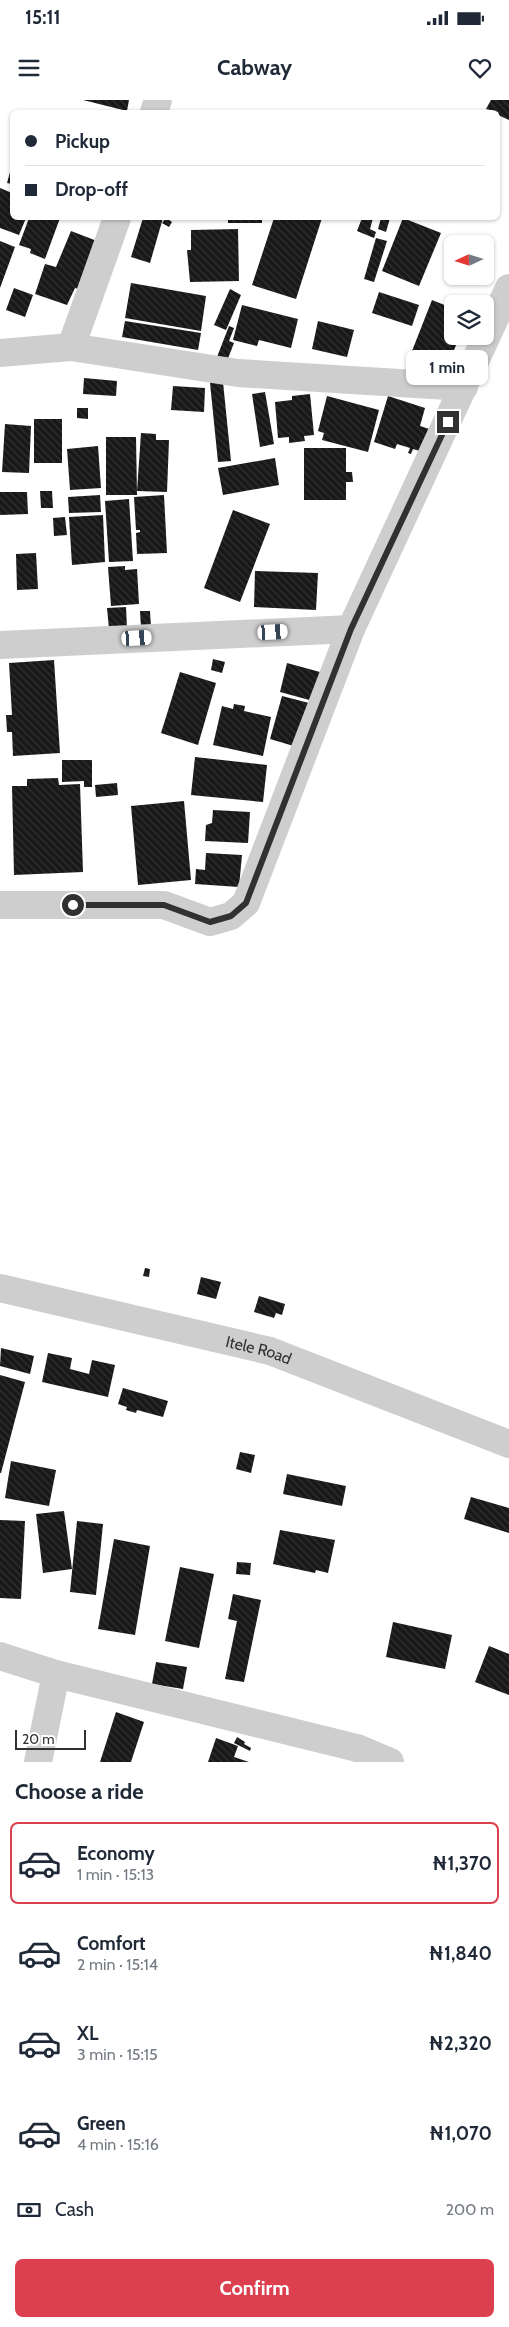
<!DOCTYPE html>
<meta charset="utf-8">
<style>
body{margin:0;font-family:Cabin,sans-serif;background:#f6f6f7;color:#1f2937;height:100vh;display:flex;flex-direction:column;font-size:19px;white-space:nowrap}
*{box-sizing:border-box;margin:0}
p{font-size:16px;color:#747a83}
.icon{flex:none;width:28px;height:28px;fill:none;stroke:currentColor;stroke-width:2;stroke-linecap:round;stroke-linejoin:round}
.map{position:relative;height:1662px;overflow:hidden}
.drawer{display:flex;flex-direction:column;background:#fff;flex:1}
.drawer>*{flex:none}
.banner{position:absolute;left:10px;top:10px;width:490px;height:110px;border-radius:8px;box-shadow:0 1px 4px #0004;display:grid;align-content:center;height:110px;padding:0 15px;background:#fff}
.needle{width:32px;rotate:266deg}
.fabs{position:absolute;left:444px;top:135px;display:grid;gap:10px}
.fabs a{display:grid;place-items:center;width:50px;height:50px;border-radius:8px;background:#fff;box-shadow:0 1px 4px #0004;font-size:25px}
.scale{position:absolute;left:15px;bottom:12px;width:71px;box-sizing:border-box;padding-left:5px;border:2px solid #313131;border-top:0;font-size:14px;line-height:18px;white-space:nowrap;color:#313131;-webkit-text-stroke:4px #fff;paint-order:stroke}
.end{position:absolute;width:22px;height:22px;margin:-11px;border:6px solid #313131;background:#fff;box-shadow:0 0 0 2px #fff}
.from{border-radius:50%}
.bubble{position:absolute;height:35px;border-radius:8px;background:#fff;box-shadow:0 1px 4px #0004;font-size:16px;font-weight:700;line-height:35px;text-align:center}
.car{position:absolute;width:15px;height:30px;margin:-15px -8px;border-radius:6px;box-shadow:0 0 4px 1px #0007;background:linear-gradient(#fff 24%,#345 0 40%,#fff 0 76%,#345 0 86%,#fff 0)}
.banner b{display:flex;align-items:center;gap:18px;height:48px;font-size:19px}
.banner b+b{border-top:1px solid #e0e1e3}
.banner i{width:12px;height:12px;background:#1f2937}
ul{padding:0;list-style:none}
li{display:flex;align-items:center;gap:15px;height:82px;margin:0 10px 8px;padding:0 5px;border:2px solid transparent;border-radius:8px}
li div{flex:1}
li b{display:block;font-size:19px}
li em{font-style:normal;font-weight:700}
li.selected{border-color:#dc404f}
li>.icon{width:45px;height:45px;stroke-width:1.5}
h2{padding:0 15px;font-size:22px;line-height:60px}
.pay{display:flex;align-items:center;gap:12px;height:55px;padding:0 15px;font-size:19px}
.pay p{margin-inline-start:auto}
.primary-button{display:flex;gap:10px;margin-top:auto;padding:10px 15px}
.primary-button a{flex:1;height:58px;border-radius:8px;background:#dc404f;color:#fff;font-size:20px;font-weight:700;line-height:58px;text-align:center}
.status{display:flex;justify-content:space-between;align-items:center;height:35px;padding:0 25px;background:#fff;direction:ltr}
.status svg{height:14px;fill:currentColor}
header{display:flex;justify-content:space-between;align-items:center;height:65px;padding:0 15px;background:#fff;font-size:22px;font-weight:700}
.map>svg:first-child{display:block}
</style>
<div class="status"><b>15:11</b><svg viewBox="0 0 49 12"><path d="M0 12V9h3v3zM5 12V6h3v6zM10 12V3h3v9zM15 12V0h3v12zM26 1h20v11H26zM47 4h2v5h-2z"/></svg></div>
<header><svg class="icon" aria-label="menu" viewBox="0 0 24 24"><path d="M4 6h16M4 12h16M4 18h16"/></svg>Cabway<svg class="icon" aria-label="heart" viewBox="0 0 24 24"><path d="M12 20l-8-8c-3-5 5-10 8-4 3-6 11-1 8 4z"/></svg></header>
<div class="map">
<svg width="509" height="1662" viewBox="0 0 509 1662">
<defs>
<pattern id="building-back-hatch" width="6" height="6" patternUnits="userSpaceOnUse" patternTransform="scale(1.25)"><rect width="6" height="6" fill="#181818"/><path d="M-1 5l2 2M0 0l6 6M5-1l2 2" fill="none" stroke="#313131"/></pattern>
</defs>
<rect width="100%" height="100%" fill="#fff"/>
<path fill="url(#building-back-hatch)" d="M83,0H129L127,11Z
M491,0H509V20L498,15V12L486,9Z
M249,10L263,11V12H249Z
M12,65V84L7,83Z
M0,88L12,93V118H26L19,135L0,128Z
M29,118H60L45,159L30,153L31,149L19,145Z
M143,118H163L150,163L131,157Z
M166,118L172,122L169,127L162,123Z
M228,118H262V123H228Z
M274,118H322L296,199L252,185Z
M362,118H373L370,129L376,132L374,138L357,131Z
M381,118H390L386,132L378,129Z
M403,118L441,133L419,186L382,171Z
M238,129L239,181L190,182L187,150H191V130Z
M71,131L97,141L81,190L75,188L67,205L35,194L45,164L56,167Z
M376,138L387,141L374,182L364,179Z
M0,141L15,147L0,188Z
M131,183L206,196L201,231L125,218Z
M14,188L33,195L25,217L6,210Z
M230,189L241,195L226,230L214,225Z
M379,192L419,205L412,226L372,213Z
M432,200L452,208V236H460L454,250L466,255L460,271L412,251Z
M242,205L298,219L291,248L259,240L257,246L233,240Z
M125,221L201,233L198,250L122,237Z
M318,221L354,230L347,257L312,249Z
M229,226L234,228L229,241L234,243L227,261L217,257Z
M84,278L117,281L116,296L83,294Z
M223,282L231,361L218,362L210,283Z
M173,286L205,288L204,312L171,310Z
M265,292L274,344L260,347L252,294Z
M310,294L314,335L304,336L305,341L289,343V337L278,338L275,302L292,300V296Z
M327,296L379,310L368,352L322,340L324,333L318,331Z
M388,296L425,308L420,326L436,331L429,354L413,349L411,354L408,353L410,348L397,344L395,349L374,342Z
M77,308H88V319L77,318Z
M34,319H62V363H34Z
M5,324L31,326L29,373L2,372Z
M141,333L156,334V340H169L167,392L137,391Z
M106,337H136L137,395H106Z
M98,346L101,388L70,390L67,349Z
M304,348H346V372H352L353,382H346V400H304Z
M275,358L279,385L223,395L218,368Z
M40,391H52L53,408H41Z
M0,392H27L28,414L0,415Z
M100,395L101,412L69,413L68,397Z
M164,395L167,453L137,454L136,433L140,432V430H136L134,397Z
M129,399L133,461L109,462L105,401Z
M233,410L270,424L240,502L204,488Z
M103,415L105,462L72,465L69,417Z
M65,417L67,435L54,436L53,418Z
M36,453L38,489L17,490L16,454Z
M125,466V470L137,469L139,504L111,506L108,467Z
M255,471L318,473L316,510L254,507Z
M126,507L127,528L109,529L107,508Z
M140,511H150L151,527L141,528Z
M213,559L225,562L222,573L211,570Z
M54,560L60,653L13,656L12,632H7L6,615H12L9,563Z
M287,563L320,572L313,601L280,592Z
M180,572L216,583L198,645L161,633Z
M282,596L309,603L297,647L270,639Z
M234,604L245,606L244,611L271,617L263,656L213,645L222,606L233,609Z
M195,657L267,665L263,702L191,695Z
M62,660H92V687H84V681L62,682Z
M58,678L59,685L80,684L83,772L14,775L12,686H27V679Z
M117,683L118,695L96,697L95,685Z
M184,701L191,780L138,785L131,706Z
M213,710L250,712L248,743L205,741L206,725L212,723Z
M206,753L242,755L239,787L195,784L196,769L205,770Z
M145,1168L150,1169L149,1177L143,1176Z
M201,1177L221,1182L216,1199L197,1194Z
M259,1196L285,1204L282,1215L276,1213L274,1218L254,1212Z
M1,1248L34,1256L30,1274L0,1266Z
M48,1253L72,1258L70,1269L89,1274L92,1260L115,1265L108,1297L42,1282Z
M0,1275L25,1282L1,1373H0Z
M123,1288L168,1301L163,1317L137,1310L136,1313L126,1310L127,1307L118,1304Z
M240,1352L255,1355L251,1373L236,1369Z
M11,1361L56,1370L49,1406L5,1398Z
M287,1374L346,1386L342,1406L283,1394Z
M471,1397L509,1408V1433L464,1419Z
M64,1411L72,1469L43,1473L36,1414Z
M0,1420L25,1421L21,1499L0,1498Z
M77,1421L103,1424L96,1495L70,1492Z
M280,1430L335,1440L328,1473L316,1470L315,1473L273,1464Z
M114,1439L150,1446L135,1535L98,1529Z
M237,1462L251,1463L250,1475L236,1474Z
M180,1467L214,1474L199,1548L165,1541Z
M233,1494L261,1500L244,1582L225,1579L237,1521L228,1519Z
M393,1522L452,1535L445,1569L386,1557Z
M489,1546L509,1554V1595L475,1582Z
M156,1562L187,1567L183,1589L152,1584Z
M116,1612L144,1622L131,1662H100Z
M237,1637L245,1642L244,1644L251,1648L250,1651L234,1643Z
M216,1638L238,1646L234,1657L249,1662H208Z"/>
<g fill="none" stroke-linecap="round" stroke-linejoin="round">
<g stroke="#cecece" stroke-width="28">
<path d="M154,12L158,0"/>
<path d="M71,247L117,118"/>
<path d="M0,253L71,247L238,273L464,287"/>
<path d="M0,545L351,529"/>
<path d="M0,805H164L210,822L231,816L246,803L351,529L509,188"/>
<path id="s1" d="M0,1188L270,1251L509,1344"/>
<path d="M0,1556L56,1574L357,1648L390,1662"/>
<path d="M38,1662L56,1574"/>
</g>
</g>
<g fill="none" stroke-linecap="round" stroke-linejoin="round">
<path stroke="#313131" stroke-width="6" d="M73,805H164L210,822L231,816L246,803L351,529L448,322"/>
</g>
<g text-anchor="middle" stroke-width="5" stroke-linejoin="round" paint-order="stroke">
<g font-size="16" fill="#313131" stroke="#fff">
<text dy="6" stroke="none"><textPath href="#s1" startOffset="266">Itele Road</textPath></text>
</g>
</g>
</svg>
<div class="fabs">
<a><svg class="needle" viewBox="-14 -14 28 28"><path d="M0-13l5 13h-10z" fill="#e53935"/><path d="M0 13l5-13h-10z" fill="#747a83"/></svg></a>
<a><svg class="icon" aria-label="layers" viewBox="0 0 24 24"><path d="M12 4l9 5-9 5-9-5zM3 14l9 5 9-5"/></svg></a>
</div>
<div class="scale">20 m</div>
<i class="end from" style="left:73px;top:805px"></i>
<i class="end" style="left:448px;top:322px"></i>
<div class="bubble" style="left:406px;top:250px;width:82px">1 min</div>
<i class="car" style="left:273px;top:532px;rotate:87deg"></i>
<i class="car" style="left:137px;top:538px;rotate:87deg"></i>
<div class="banner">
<b><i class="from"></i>Pickup</b>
<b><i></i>Drop-off</b>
</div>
</div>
<section class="drawer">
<h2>Choose a ride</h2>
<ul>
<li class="selected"><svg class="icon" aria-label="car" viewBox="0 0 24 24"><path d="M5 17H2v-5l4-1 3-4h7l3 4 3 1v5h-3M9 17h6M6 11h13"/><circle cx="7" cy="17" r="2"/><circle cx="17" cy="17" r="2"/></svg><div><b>Economy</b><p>1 min · 15:13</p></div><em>₦1,370</em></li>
<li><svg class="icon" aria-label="car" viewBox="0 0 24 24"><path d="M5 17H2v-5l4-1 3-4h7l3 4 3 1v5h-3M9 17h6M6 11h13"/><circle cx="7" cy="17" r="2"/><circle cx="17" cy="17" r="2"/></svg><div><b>Comfort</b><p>2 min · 15:14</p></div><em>₦1,840</em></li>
<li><svg class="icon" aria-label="car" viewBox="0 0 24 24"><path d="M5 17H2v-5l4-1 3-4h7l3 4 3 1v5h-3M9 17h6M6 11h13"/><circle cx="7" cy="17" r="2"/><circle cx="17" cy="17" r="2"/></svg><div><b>XL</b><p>3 min · 15:15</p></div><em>₦2,320</em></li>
<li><svg class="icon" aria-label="car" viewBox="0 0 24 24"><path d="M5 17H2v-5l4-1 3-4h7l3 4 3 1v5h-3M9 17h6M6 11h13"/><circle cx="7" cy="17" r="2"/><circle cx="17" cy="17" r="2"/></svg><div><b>Green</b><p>4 min · 15:16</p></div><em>₦1,070</em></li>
</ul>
<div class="pay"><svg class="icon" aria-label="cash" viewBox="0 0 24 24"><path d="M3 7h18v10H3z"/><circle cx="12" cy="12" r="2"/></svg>Cash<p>200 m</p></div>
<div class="primary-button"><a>Confirm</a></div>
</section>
